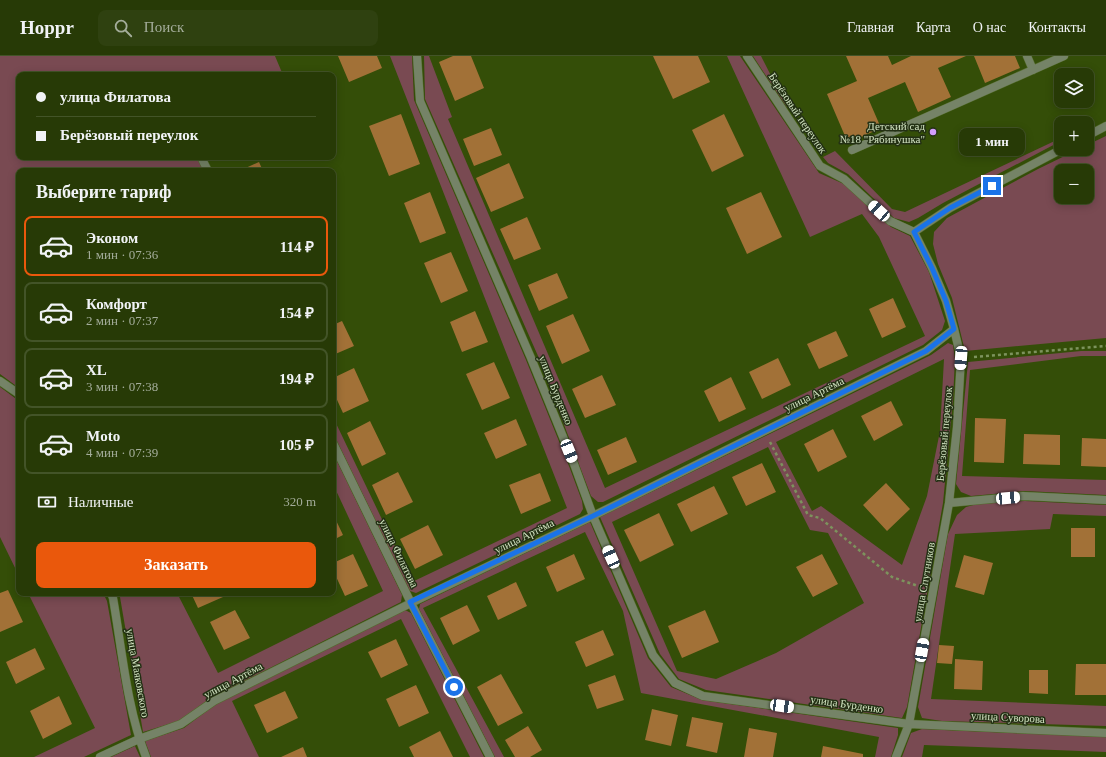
<!DOCTYPE html>
<html lang="ru">
<meta charset="utf-8">
<style>
body{margin:0;font-family:"Times New Roman",serif;background:#2f4110;color:#f1f3f6;height:100vh;display:flex;flex-direction:column;font-size:15px;white-space:nowrap}
*{box-sizing:border-box;margin:0}
p{font-size:13px;color:#a4ad9b}
.icon{flex:none;width:22px;height:22px;fill:none;stroke:currentColor;stroke-width:2;stroke-linecap:round;stroke-linejoin:round}
.map{position:relative;flex:1;overflow:hidden}
.details{position:absolute;left:16px;top:112px;width:320px;height:428px;display:flex;flex-direction:column;background:#273a06;border-radius:8px;box-shadow:0 2px 10px #0003,0 0 0 1px #435428}
.details>*{flex:none}
.top-card{position:absolute;left:16px;top:16px;width:320px;height:88px;border-radius:8px;box-shadow:0 2px 10px #0003,0 0 0 1px #435428;display:grid;align-content:center;height:88px;padding:0 20px;background:#273a06}
.tools{position:absolute;left:1054px;top:12px;display:grid;gap:8px}
.tools a{display:grid;place-items:center;width:40px;height:40px;border-radius:8px;background:#273a06;box-shadow:0 2px 10px #0003,0 0 0 1px #435428;font-size:20px}
.end{position:absolute;width:18px;height:18px;margin:-9px;border:5px solid #1a73e8;background:#fff;box-shadow:0 0 0 2px #fff}
.from{border-radius:50%}
.bubble{position:absolute;height:28px;border-radius:8px;background:#273a06;box-shadow:0 2px 10px #0003,0 0 0 1px #435428;font-size:13px;font-weight:700;line-height:28px;text-align:center}
.car{position:absolute;width:12px;height:24px;margin:-12px -6px;border-radius:5px;box-shadow:0 0 3px 1px #0007;background:linear-gradient(#fff 24%,#345 0 40%,#fff 0 76%,#345 0 86%,#fff 0)}
.top-card b{display:flex;align-items:center;gap:14px;height:38px;font-size:15px}
.top-card b+b{border-top:1px solid #435428}
.top-card i{width:10px;height:10px;background:#f1f3f6}
ul{padding:0;list-style:none}
li{display:flex;align-items:center;gap:12px;height:60px;margin:0 8px 6px;padding:0 12px;border:2px solid #435428;border-radius:8px}
li div{flex:1}
li b{display:block;font-size:15px}
li em{font-style:normal;font-weight:700}
li.active{border-color:#ea580c}
li>.icon{width:36px;height:36px;stroke-width:1.5}
h2{padding:0 20px;font-size:18px;line-height:48px}
.pay{display:flex;align-items:center;gap:10px;height:44px;padding:0 20px;font-size:15px}
.pay p{margin-inline-start:auto}
.primary-button{display:flex;gap:8px;margin-top:auto;padding:8px 20px}
.primary-button a{flex:1;height:46px;border-radius:8px;background:#ea580c;color:#fff;font-size:16px;font-weight:700;line-height:46px;text-align:center}
header{display:flex;align-items:center;gap:24px;box-sizing:border-box;height:56px;padding:0 20px;background:#273a06;border-bottom:1px solid #435428}
header strong{font-size:19px}
nav{display:flex;gap:22px;margin-inline-start:auto;font-size:14px}
.search{width:280px;height:36px;background:#2f4110;display:flex;align-items:center;gap:10px;box-sizing:border-box;padding:0 14px;border-radius:8px;color:#a4ad9b;font-size:15px}
.map>svg:first-child{display:block}
</style>
<header>
<strong>Hoppr</strong>
<div class="search"><svg class="icon" aria-label="search" viewBox="0 0 24 24"><circle cx="10" cy="10" r="6"/><path d="M15 15l6 6"/></svg>Поиск</div>
<nav><a>Главная</a><a>Карта</a><a>О нас</a><a>Контакты</a></nav>
</header>
<div class="map">
<svg width="1106" height="701" viewBox="0 0 1106 701">
<rect width="100%" height="100%" fill="#344e08"/>
<path fill="#794a52" fill-rule="evenodd" d="M0,0H275L283,19H19V101H202L198,103L203,115H19V332L0,318Z
M390,0H412L414,44L526,304L569,410L582,445L583,453L580,458L416,537L410,535L333,377V361L412,526L567,452Z
M424,0H429L452,61L448,63L605,432L925,280L879,181L862,158L810,181L727,0H740L819,117L844,128L891,171L910,180L929,216L945,265L942,274L923,289L603,446H598L591,440L538,300L425,43Z
M753,0H761L788,53Z
M1106,80V282L965,295L952,242L938,208L933,188L934,176L947,162L1038,113L1079,93H1087V89ZM1061,115H1087V141H1061Z
M1061,82V85L943,147L918,162L909,166L894,162L848,118L828,107L823,101L835,95L892,153L905,156Z
M948,287L953,289L955,303L953,343L943,447L907,651L902,662L706,634L679,623L660,598L600,461L931,299ZM944,303L940,375L927,440L902,509L821,450L812,455L776,386ZM768,391L810,474L828,477L864,547L776,597L716,623L677,615L612,466Z
M1081,295H1106V300H1081L970,314L962,420L1106,424V439L1025,435L971,440L961,436L956,428L968,306Z
M0,331L19,345V520L0,481Z
M333,397L402,539L401,546L212,641L179,665L143,676L120,541L118,537H177L218,617L383,535L333,428Z
M1025,445L1106,449V460L1053,458L1050,473L955,478L931,643L1106,650V670L942,665L922,662L918,651L948,478L957,459L966,451L977,448Z
M590,466L648,602L671,631L702,644L898,672V679L891,701H875L879,681L641,637L623,555L585,476L423,552L504,701H495L419,553L420,548Z
M28,537H103L107,545L131,679L84,701H34L95,672Z
M405,554L411,557L484,701H470L401,563L232,645L259,701H151L145,685L184,672L217,647Z
M922,673L1106,681V696L924,689L922,701H902L911,677Z
M135,690L140,701H111Z"/>
<path fill="#a27137" d="M338,0H377L382,12L349,26Z
M453,0H471L484,32L455,45L439,6Z
M653,0H698L710,26L673,43Z
M846,0H888L892,9L911,0H966L938,12L951,41L918,56L905,26L868,42L881,72L848,87L827,38L857,25Z
M974,0H1015L1020,12L985,27Z
M401,58L420,108L389,120L369,70Z
M724,58L744,100L712,116L692,74Z
M491,72L502,99L474,110L463,83Z
M259,106L263,115H239Z
M509,107L524,142L491,156L476,122Z
M430,136L446,177L420,187L404,147Z
M761,136L782,181L747,198L726,152Z
M527,161L541,193L514,204L500,173Z
M451,196L468,235L441,247L424,207Z
M557,217L568,242L539,255L528,229Z
M893,242L906,271L882,282L869,253Z
M475,255L488,286L462,296L450,266Z
M573,258L590,295L562,308L546,270Z
M342,265L354,290L333,299V269Z
M836,275L848,300L819,313L807,288Z
M778,302L791,329L762,343L749,316Z
M494,306L510,342L482,354L466,318Z
M354,312L369,345L343,357L333,335V322Z
M602,319L616,349L585,362L572,333Z
M731,321L746,353L719,366L704,335Z
M891,345L903,369L874,385L861,360Z
M975,362L1006,363L1004,407L974,406Z
M516,363L527,389L496,403L484,377Z
M370,365L386,398L362,410L347,377Z
M833,373L847,401L818,416L804,388Z
M1024,378L1060,379V409L1023,408Z
M626,381L637,406L608,419L597,394Z
M1082,382L1106,383V411L1081,410Z
M762,407L776,436L746,450L732,421Z
M398,416L413,446L386,459L372,429Z
M540,417L551,445L521,458L509,429Z
M886,427L910,453L887,475L863,449Z
M714,430L728,458L691,476L677,448Z
M659,457L674,489L640,506L624,474Z
M333,458L343,479L333,484Z
M428,469L443,499L415,513L400,483Z
M1071,472H1095V501H1071Z
M353,498L368,530L345,540L333,514V507Z
M574,498L585,523L557,536L546,511Z
M822,498L838,528L813,541L796,511Z
M964,499L993,507L984,539L955,531Z
M516,526L527,550L498,564L487,540Z
M8,534L23,566L0,576V537Z
M191,537H221L223,541L198,552Z
M467,549L480,575L453,589L440,562Z
M235,554L250,582L224,594L210,566Z
M705,554L719,586L682,602L668,570Z
M603,574L614,599L586,611L575,586Z
M396,583L408,609L381,622L368,596Z
M939,589L954,590L952,608L937,607Z
M35,592L45,613L16,628L6,606Z
M955,603L983,605L982,634L954,633Z
M1076,608H1106V639H1075Z
M1029,614H1048V638L1029,637Z
M501,618L523,657L498,670L477,631Z
M615,619L624,644L597,653L588,629Z
M416,629L429,657L399,671L386,643Z
M285,635L298,662L267,677L254,649Z
M59,640L72,668L43,683L30,655Z
M652,653L678,659L671,690L645,684Z
M692,661L723,667L717,697L686,690Z
M528,670L542,694L530,701H515L505,684Z
M749,672L777,677L773,701H744Z
M440,675L453,701H414L409,691Z
M823,690L863,698V701H821Z
M303,691L307,701H281Z"/>
<g fill="none" stroke-linecap="round" stroke-linejoin="round">
<defs>
<path id="lane" d="M1027,0L1033,14
M1087,80L1106,70
M852,94L1064,0
M914,176L950,152L1062,93"/>
<path id="street" d="M417,0L420,45L531,302L574,408L593,460L653,599L675,627L703,640L909,668L1106,677
M747,0L820,110L844,123L890,165L914,176L932,212L946,245L954,273L961,302L957,371L949,447L909,668L896,701
M202,103L208,115
M0,325L19,338
M333,387L411,547L490,701
M949,447L1023,440L1106,444
M111,537L113,542C122,594 127,653 146,701
M100,701L139,683L181,668L214,645L411,547L593,460L926,295L954,273"/>
</defs>
<use href="#lane" stroke="#546c2d" stroke-width="9"/>
<use href="#street" stroke="#546c2d" stroke-width="9"/>
<path stroke="#7d935d" stroke-width="2.5" stroke-dasharray="3 3" stroke-linecap="butt" d="M974,301L1106,290
M770,386L808,459L820,462L892,521L921,531"/>
<use href="#lane" stroke="#758367" stroke-width="8"/>
<use href="#street" stroke="#758367" stroke-width="8"/>
</g>
<g fill="none" stroke-linecap="round" stroke-linejoin="round">
<path stroke="#1a73e8" stroke-width="5" d="M454,631L410,546L593,460L926,295L954,273L946,245L932,212L914,176L950,152L992,130"/>
</g>
<circle fill="#d29dfd" stroke="#233014" stroke-width="1.5" cx="933" cy="76" r="4"/>
<g text-anchor="middle" stroke-width="3" stroke-linejoin="round" paint-order="stroke">
<g font-size="11" fill="#d2e3c1" stroke="#233014">
<text transform="translate(798 57) rotate(56)" y="4">Берёзовый переулок</text>
<text transform="translate(556 334) rotate(68)" y="4">улица Бурденко</text>
<text transform="translate(814 338) rotate(-26)" y="4">улица Артёма</text>
<text transform="translate(944 378) rotate(-85)" y="4">Берёзовый переулок</text>
<text transform="translate(524 480) rotate(-26)" y="4">улица Артёма</text>
<text transform="translate(399 497) rotate(64)" y="4">улица Филатова</text>
<text transform="translate(924 526) rotate(-80)" y="4">улица Спутников</text>
<text transform="translate(138 617) rotate(80)" y="4">улица Маяковского</text>
<text transform="translate(233 624) rotate(-28)" y="4">улица Артёма</text>
<text transform="translate(847 648) rotate(8)" y="4">улица Бурденко</text>
<text transform="translate(1008 661) rotate(3)" y="4">улица Суворова</text>
</g>
<g font-size="11" fill="#d2e3c1" stroke="#233014" text-anchor="end">
<text x="925" y="74">Детский сад<tspan x="925" dy="13">№18 "Рябинушка"</tspan></text>
</g>
</g>
</svg>
<div class="tools">
<a><svg class="icon" aria-label="layers" viewBox="0 0 24 24"><path d="M12 4l9 5-9 5-9-5zM3 14l9 5 9-5"/></svg></a>
<a>+</a>
<a>−</a>
</div>
<i class="end from" style="left:454px;top:631px"></i>
<i class="end" style="left:992px;top:130px"></i>
<div class="bubble" style="left:959px;top:72px;width:66px">1 мин</div>
<i class="car" style="left:879px;top:155px;rotate:312deg"></i>
<i class="car" style="left:961px;top:302px;rotate:184deg"></i>
<i class="car" style="left:569px;top:395px;rotate:158deg"></i>
<i class="car" style="left:1008px;top:442px;rotate:85deg"></i>
<i class="car" style="left:611px;top:501px;rotate:336deg"></i>
<i class="car" style="left:922px;top:594px;rotate:10deg"></i>
<i class="car" style="left:782px;top:650px;rotate:98deg"></i>
<div class="top-card">
<b><i class="from"></i>улица Филатова</b>
<b><i></i>Берёзовый переулок</b>
</div>
<section class="details">
<h2>Выберите тариф</h2>
<ul>
<li class="active"><svg class="icon" aria-label="car" viewBox="0 0 24 24"><path d="M5 17H2v-5l4-1 3-4h7l3 4 3 1v5h-3M9 17h6M6 11h13"/><circle cx="7" cy="17" r="2"/><circle cx="17" cy="17" r="2"/></svg><div><b>Эконом</b><p>1 мин · 07:36</p></div><em>114 ₽</em></li>
<li><svg class="icon" aria-label="car" viewBox="0 0 24 24"><path d="M5 17H2v-5l4-1 3-4h7l3 4 3 1v5h-3M9 17h6M6 11h13"/><circle cx="7" cy="17" r="2"/><circle cx="17" cy="17" r="2"/></svg><div><b>Комфорт</b><p>2 мин · 07:37</p></div><em>154 ₽</em></li>
<li><svg class="icon" aria-label="car" viewBox="0 0 24 24"><path d="M5 17H2v-5l4-1 3-4h7l3 4 3 1v5h-3M9 17h6M6 11h13"/><circle cx="7" cy="17" r="2"/><circle cx="17" cy="17" r="2"/></svg><div><b>XL</b><p>3 мин · 07:38</p></div><em>194 ₽</em></li>
<li><svg class="icon" aria-label="car" viewBox="0 0 24 24"><path d="M5 17H2v-5l4-1 3-4h7l3 4 3 1v5h-3M9 17h6M6 11h13"/><circle cx="7" cy="17" r="2"/><circle cx="17" cy="17" r="2"/></svg><div><b>Moto</b><p>4 мин · 07:39</p></div><em>105 ₽</em></li>
</ul>
<div class="pay"><svg class="icon" aria-label="cash" viewBox="0 0 24 24"><path d="M3 7h18v10H3z"/><circle cx="12" cy="12" r="2"/></svg>Наличные<p>320 m</p></div>
<div class="primary-button"><a>Заказать</a></div>
</section>
</div>
